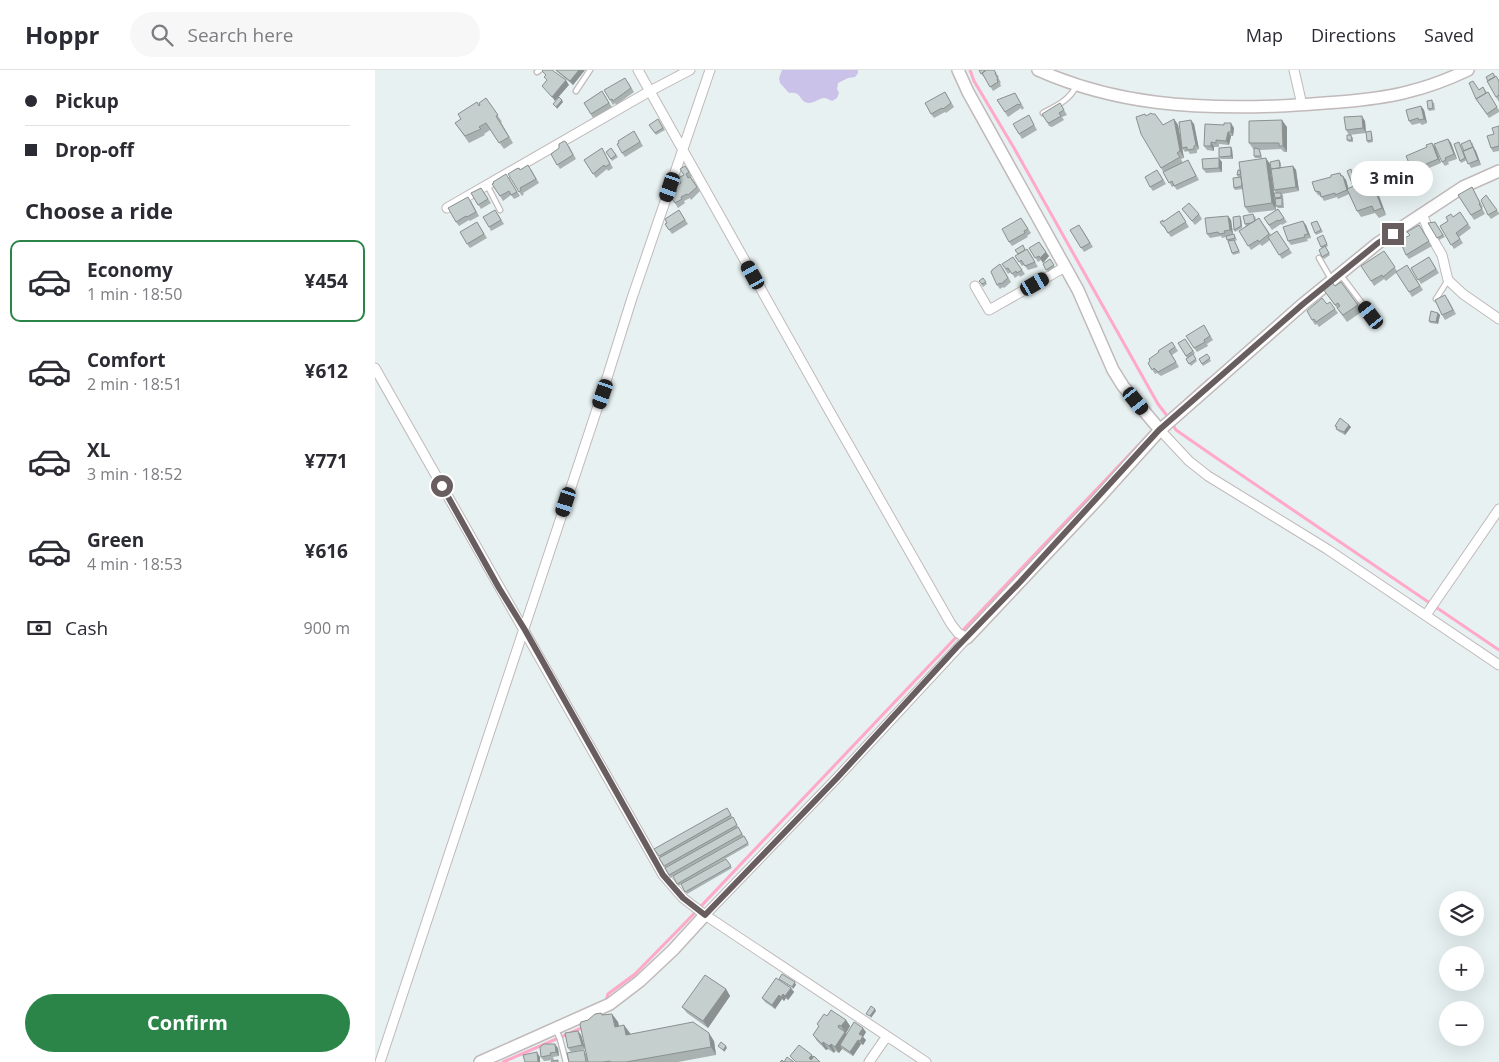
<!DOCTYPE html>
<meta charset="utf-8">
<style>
body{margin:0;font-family:"Open Sans",sans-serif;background:#f7f7f7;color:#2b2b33;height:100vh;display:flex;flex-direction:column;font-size:19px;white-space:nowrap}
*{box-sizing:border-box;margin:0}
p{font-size:16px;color:#7c7c81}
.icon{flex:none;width:28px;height:28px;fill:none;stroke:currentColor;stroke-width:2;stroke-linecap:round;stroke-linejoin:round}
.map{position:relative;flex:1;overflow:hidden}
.panel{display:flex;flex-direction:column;background:#fff;width:375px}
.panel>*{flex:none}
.hud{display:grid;align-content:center;height:110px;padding:0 25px;background:#fff}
.buttons{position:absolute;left:1064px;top:821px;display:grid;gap:10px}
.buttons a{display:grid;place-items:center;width:45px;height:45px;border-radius:50%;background:#fff;box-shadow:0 5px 20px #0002;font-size:25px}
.end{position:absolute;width:22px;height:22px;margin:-11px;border:6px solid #685e60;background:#fff;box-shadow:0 0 0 2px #fff}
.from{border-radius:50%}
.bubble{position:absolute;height:35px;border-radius:18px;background:#fff;box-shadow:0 5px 20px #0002;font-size:16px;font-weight:700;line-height:35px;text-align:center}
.car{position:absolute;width:15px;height:30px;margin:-15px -8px;border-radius:6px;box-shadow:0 0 4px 1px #0007;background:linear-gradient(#222 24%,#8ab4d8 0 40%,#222 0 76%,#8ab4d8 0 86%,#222 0)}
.hud b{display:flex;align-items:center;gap:18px;height:48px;font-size:19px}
.hud b+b{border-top:1px solid #e1e1e2}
.hud i{width:12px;height:12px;background:#2b2b33}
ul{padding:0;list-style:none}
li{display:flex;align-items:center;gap:15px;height:82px;margin:0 10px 8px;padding:0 15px;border:2px solid transparent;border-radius:10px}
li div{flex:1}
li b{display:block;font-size:19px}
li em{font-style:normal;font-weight:700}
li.selected{border-color:#2b8549}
li>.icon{width:45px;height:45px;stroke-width:1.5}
h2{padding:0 25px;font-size:22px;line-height:60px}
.pay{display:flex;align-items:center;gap:12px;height:55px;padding:0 25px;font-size:19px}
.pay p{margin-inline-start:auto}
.primary-button{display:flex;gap:10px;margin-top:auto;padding:10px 25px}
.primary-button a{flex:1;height:58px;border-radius:30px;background:#2b8549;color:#fff;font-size:20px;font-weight:700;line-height:58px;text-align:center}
header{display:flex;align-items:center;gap:30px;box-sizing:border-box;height:70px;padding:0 25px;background:#fff;border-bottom:1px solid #e1e1e2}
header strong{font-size:24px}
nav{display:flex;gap:28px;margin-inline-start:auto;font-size:18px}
.search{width:350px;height:45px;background:#f7f7f7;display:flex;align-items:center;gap:12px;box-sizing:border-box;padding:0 18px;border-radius:28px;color:#7c7c81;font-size:19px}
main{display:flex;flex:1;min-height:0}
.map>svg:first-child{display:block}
</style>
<header>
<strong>Hoppr</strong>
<div class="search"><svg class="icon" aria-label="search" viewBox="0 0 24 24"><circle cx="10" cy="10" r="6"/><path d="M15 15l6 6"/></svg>Search here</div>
<nav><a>Map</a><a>Directions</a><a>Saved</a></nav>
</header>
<main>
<section class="panel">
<div class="hud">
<b><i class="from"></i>Pickup</b>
<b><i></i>Drop-off</b>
</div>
<h2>Choose a ride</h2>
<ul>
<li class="selected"><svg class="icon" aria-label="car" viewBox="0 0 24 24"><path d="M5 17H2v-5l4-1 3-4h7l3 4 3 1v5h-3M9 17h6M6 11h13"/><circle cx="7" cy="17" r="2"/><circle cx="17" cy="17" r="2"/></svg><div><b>Economy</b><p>1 min · 18:50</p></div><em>¥454</em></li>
<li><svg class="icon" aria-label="car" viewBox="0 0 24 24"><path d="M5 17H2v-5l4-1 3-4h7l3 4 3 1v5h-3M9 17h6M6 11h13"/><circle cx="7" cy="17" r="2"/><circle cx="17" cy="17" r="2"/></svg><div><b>Comfort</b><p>2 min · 18:51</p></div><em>¥612</em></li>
<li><svg class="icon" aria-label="car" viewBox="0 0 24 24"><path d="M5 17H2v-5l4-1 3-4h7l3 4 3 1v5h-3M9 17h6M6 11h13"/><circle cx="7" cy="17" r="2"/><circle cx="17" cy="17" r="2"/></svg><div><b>XL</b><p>3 min · 18:52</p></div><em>¥771</em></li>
<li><svg class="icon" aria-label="car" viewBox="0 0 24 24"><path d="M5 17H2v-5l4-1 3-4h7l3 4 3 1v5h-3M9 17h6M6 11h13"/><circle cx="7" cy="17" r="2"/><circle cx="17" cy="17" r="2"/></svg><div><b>Green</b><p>4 min · 18:53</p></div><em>¥616</em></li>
</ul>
<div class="pay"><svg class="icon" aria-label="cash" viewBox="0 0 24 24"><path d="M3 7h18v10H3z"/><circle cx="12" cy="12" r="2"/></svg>Cash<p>900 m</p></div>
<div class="primary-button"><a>Confirm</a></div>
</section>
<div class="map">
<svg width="1124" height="992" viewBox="0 0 1124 992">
<rect width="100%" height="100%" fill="#e7f1f1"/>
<path fill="#cac2e9" d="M407,0H483V3L480,7L473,8L463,13L462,19L464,23L462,28L457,31C454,30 452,28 449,28C445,28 439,33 434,33C423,32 428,21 414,23L405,13L404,8Z"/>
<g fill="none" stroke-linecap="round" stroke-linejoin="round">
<path stroke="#ffa8c8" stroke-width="3" d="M595,0L599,11L639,78L783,334L793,347
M796,352L801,360L837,385L1124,580
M785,353L834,309
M231,931L233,924L260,904L310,853L775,363
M128,992L209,957"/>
<defs>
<path id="service" d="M162,2L165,0
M201,21L215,0
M668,43C681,36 695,30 701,16
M112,115L125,140
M944,188L956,209
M965,204L996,245
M1061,229L1073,210
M181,960L185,969L191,992"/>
<path id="minor" d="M263,0L451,335L576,554L583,563L592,568L462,708L330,845
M919,0L927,35
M72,138L275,21L315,0
M1047,144L1056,166L1067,185L1073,210L1088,224L1124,249
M600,216L614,240L690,197
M0,298L288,805L308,828L330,845L551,992
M785,360L814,391L833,406L952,479L1124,595
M1051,545L1124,439
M5,992L227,324L257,228L335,0
M494,992L512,966"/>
<path id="tertiary" d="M583,0L593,22L703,220L738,300L748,316L785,360
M663,0C742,35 819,39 904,36C928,35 952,33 976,31C995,29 1014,27 1032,22C1053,17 1074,9 1093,0
M592,568L722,430L785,360L928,234L1003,173L1088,117L1124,101
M105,992L235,934L265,911L298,880L330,845"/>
</defs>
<use href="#service" stroke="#c1b9ba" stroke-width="7"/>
<use href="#minor" stroke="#c1b9ba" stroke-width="11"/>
<use href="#tertiary" stroke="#c1b9ba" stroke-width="14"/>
<use href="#service" stroke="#fff" stroke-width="4.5"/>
<use href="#minor" stroke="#fff" stroke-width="9"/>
<use href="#tertiary" stroke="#fff" stroke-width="11"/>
</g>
<path fill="#a9b2b0" d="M180,0H210L198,15Z
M604,0L621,3L624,7H623L626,13H625L626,16L618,21L609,6H608Z
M1121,7L1124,10V32L1121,27Z
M253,12L259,22L241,35L240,33L238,35L235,30Z
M1108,17L1124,40V42L1114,48L1101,29L1104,19Z
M227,21L237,37L218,48L209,33Z
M570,22L579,37L571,43L570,42L559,48L556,44Z
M640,23L649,38L647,40L646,38L633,47L622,30Z
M111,28L127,52H126L138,73L129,79L115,60L109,64L110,65L94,73L80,53L104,35Z
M1059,32L1060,40L1054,41L1053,39Z
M685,33L692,45L687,47L689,50L677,57L674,56L672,52Z
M1046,36L1049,40L1052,53L1047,55L1045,53L1037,55L1034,51Z
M777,44L788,55L799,49L803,55L807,76L819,54L824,79L822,80V83L815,84L813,81L810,82L807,78L809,88L806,89L808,93L813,90L824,110L802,120L799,116L797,117L786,98L772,45Z
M654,45L662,60L647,69L644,64Z
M283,49L290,60L281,65L274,55Z
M990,51L991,62L997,63L998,72L993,73L992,71L991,63L974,65L971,60Z
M1124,56V81L1118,82L1116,78Z
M912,57V82H909L906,79L885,80L887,88H880L879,86V80L874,73Z
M859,58L858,66H856L854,75L844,74V77H839V81L832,80L829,76Z
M259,61L268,76L250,87L247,83L244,73Z
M978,67V72H974L972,70Z
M1073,69L1076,73L1082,89L1073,92L1074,94L1070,96L1067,92Z
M1084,72L1088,81L1097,72L1106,95L1096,98L1092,90L1086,93L1085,91Z
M194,76L201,89L185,99L176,84Z
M856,77L857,79L858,89H846L844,87Z
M1060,77L1066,93L1040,104L1037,100Z
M227,78L238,98L233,101L232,99L221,108L209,90Z
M236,78L243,87L237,91L231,82Z
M904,90L906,93V98L918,96L921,100L924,121L907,124L908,125L909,138H903L901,136L900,128L901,140L874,143L870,137L868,119L860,120L859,118L866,107H863L862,105L895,94L900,127L901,123L899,120Z
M847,92V102L831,103L828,99Z
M310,96L317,106L316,107L325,121L316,130L315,128L309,131L310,133L303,138L296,127L302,121L306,113L309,105Z
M156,99L164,113L148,123L149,124L147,126L144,122L145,100Z
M965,103L971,110L973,119L978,116V103H983L987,113L988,112L992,119L994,123L1004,126L1011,145L1004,148L1000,143L986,147L982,141L974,124L963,129L962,127L949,131L946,126L943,125L940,121L956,107Z
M785,104L791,114L778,121L775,117Z
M134,108L145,126L139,129L136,125L128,131L125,126Z
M1097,117L1108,137L1107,138L1110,144L1099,150L1083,125Z
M106,118L116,133L106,139L96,123Z
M1111,125L1124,143V144L1116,149L1113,145Z
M96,131L104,146L95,151L94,150L84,156L81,152Z
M807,139L824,144L827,149L820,155Z
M903,139L912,152L907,155L906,154L897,160L889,148Z
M304,140L313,154L297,164L290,154Z
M804,141L814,157L796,167L785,152H788Z
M1085,142L1096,158L1084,167L1088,173L1079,179L1065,156L1073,151L1078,147Z
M123,144L129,154L116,161L114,157Z
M853,146L856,150L858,164L860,166L862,170L860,171L865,183L858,185L857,183L854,172L852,170L851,167L847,168L846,166L835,168L832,164Z
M880,146L881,150L884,148L896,165L902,161L917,183L907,189L895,170L887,176L885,174L876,180L864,161L871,156L870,154Z
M646,148L656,163L652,166L653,167L637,176L634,172Z
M866,148L867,158L860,162L859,160Z
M942,151L948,162L941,165L940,163Z
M102,152L112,168L95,178L92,174Z
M1060,152L1070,167L1064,170L1053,153Z
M931,155L936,168L932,169L933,171L916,175L913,171Z
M1044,155L1057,176L1034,189L1031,185L1035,165Z
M707,159L718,177L709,182L695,160Z
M949,167L953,176L951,177L955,185L949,189L947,187V178L946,177Z
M654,178L674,186L668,193L666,190L663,192Z
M651,180L655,183L663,197L653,200L649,195L647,196L640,186Z
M1009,181L1022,201L1035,199L1048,220L1037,227L1022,202L1011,211L1009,209L999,216L996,211Z
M638,187L650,204L645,207L644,205L640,208L636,202L633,204L627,194Z
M1054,187L1064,203L1046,214L1036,198Z
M675,189L680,197L673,202L668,194Z
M628,198L636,212L629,218L628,217L625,219L622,215Z
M608,208L612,214L608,217L604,211Z
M966,212L988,241L972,252L948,219L960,216Z
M1073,229L1081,244L1070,250L1067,245Z
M952,234L960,239L963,243L944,257L942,254L940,255L937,250Z
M1063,243L1065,245L1063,254L1055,253L1054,251Z
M829,255L838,270L832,274L833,276L822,282L819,278Z
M810,269L820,283L818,285L822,291L816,296L811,289L812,288L803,273Z
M797,272L803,281L797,285L804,297L786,306L782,303L780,304L773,293L784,282Z
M832,284L836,291L828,296L824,289Z
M974,355L976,357L970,365L963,361L960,356Z
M353,740L374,775L303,816L302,814L363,769L295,808L284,786Z
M351,789L357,798L312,824L306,814Z
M416,918L419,922L413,930L411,928L409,931L407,929L400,939L390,932L387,928Z
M351,919L355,926L333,958L312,943L307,937Z
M226,943L228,945L237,944L243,952L244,956L255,964L339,971L341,985L303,992H194L211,983L213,950Z
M452,946L471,950L475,956L471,963L472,964L491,962L488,967L491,970L488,975L486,974L478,986L467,979L464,983L460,981L459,983L453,979L451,980L442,971L438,965L444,956L442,954Z
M203,961L206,965L210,979L196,982L193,978Z
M183,978L184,986L178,987L179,990L169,991L166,987Z"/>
<path fill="#8a9190" d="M204,0H210L198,15L195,11Z
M191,10L194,15L180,31L177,27Z
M187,30L188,32L182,39L181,37Z
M1046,36L1049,40L1052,53L1049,49Z
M987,46L990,51L991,63L988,58Z
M799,49L803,55L809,88L805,81Z
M816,50L819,54L824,79L821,75Z
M907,50L912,57V82L908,76Z
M856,53L859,58L858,66L856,62Z
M853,62L856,66L854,75L851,71Z
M1073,69L1076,73L1082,89L1079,84Z
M836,72L839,77V81L836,76Z
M1057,73L1060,77L1066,93L1063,89Z
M856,77L857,79L858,89L856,86Z
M1098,77L1101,81L1106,95L1103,90Z
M844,88L847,92V102L844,98Z
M891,88L895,94L901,140L897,133Z
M918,96L921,100L924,121L921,117Z
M968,106L971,110L975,124L972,120Z
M1000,120L1004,126L1011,145L1007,138Z
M853,146L856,150L858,164L855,160Z
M865,146L866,148L867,158L866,156Z
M928,151L931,155L936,168L933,164Z
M664,172L674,186L668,193L665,188Z
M1063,243L1065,245L1063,254L1061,252Z
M974,355L976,357L970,365L969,362Z
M420,912L421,915L418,919L417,917Z
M416,918L419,922L413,930L410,926Z
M351,919L355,926L333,958L328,951Z
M408,924L411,928L409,931L406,927Z
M404,925L407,929L400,939L397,935Z
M500,939L501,941L496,948L495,946Z
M237,944L243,952L246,965L240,957Z
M471,950L475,956L471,963L466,956Z
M249,955L255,963L257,973L251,965Z
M488,958L491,962L488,967L491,970L488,975L485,971L484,964Z
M203,961L206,965L210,979L207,975Z
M470,962L475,968L465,975L467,979L464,983L460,977Z
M334,963L339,971L341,985L336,977Z
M483,970L486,974L478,986L475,982Z
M448,972L453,979L451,980L447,974Z
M180,974L183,978L184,986L181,982Z
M456,974L460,981L459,983L454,976Z
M351,976L352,978L349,982L348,980Z
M162,982L165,987V992H163Z
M437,985L440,989L437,992L434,988Z"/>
<path fill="#c5cfcd" stroke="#8a9190" d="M168,0H177L191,10L177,27L167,16L172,10L169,7L171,5L167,1Z
M181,0H204L195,11Z
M604,0H609L610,1L606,4Z
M612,0H619L621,3H620L623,9H622L623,12L615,17L607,3Z
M1118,3L1120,7L1113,11L1111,7Z
M1121,6L1124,11V25L1121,27L1112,11Z
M250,8L256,18L238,31L237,29L235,30L229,20Z
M1098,11L1104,20L1108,17L1111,23L1101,29L1094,13Z
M227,21L234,33L216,44L209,33Z
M570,22L576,33L568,39L567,38L556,44L550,33Z
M1113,22L1122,37L1112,44L1101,29Z
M640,23L646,34L644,35L643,34L630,42L622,30Z
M184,27L187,30L181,37L178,34Z
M111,28L123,45L121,46L134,67L124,73L111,53L104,57L106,59L90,66L80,53L86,49L83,44L102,32L104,36L105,35L104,33Z
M1057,30L1058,38L1053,39L1052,31Z
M685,33L689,40L684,43L686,46L674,53L672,52L667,44Z
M1046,36L1049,49L1044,50L1043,48L1034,51L1031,40Z
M776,43L777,44H780L788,55L799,49L805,81L802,83L805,87L786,98L766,64L761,47L770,44L771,46Z
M654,45L659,55L644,64L638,54Z
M987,46L988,58L971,60L969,47Z
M283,49L288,58L280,63L274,55Z
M816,50L821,75L819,76V79L812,80V77L807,78L804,52Z
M907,50L908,76H904V73H874V51Z
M849,53H856V62H853L851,71L841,70V73L836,72V76H829L830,54L849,55Z
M1124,56V76L1116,78L1112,66L1119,64L1117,58Z
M259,61L265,72L247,83L242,74L244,73L243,71Z
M996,61L997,70L992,71L991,62Z
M972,65H976L977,70H972Z
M1073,69L1079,84L1070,88L1071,90L1067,92L1059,74Z
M1095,70L1098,78V77L1089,81L1086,74Z
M189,71L191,72L198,85L182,95L176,84L184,78V74Z
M1084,72L1090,88L1085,91L1079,74Z
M1057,73L1063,89L1037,100L1031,86L1052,77L1051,75Z
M856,77V86L844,87V78Z
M1098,77L1103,90L1093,94L1088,81Z
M227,78L235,94L230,97L229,95L218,104L209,90Z
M236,78L241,85L236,89L231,82Z
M879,78L884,79L886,86H879Z
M844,88V98L828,99L827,89Z
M891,88L897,133L870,137L864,92Z
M813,90L821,106L799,116L797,111L794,113L788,102Z
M904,90L905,98L896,99L895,92Z
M153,95L161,109L145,118L146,120L144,122L133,104L141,99L144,98L145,100Z
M310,96L314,102L311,104L313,108L315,107L322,117L313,125L312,124L306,127L307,129L300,133L296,127L302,121L299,117L306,113L303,108L309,105L305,99Z
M918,96L921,117L899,120L896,99Z
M976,99L977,103L981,101L987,113L978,116L972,101Z
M782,100L788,110L775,117L770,107Z
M863,100H865L866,104L862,105Z
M965,103L966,106H968L972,120L960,125V123L946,127L945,122L940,121L937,112L956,107V105Z
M131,104L142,122L136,125L134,121L125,126L117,114L119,113L118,112Z
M866,107L867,116L859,118L858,108Z
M988,112L992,123L1000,120L1007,138L999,141L997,136L982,141L972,119Z
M1097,117L1105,133L1104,134L1107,139L1096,145L1083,125Z
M106,118L113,129L103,135L96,123Z
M899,123H906V127L900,128Z
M1111,125L1122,140L1113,145L1106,130Z
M93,127L101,142L92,147L91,146L81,152L73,138Z
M907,128V136H901L900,129Z
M814,133L824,144L817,151L807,139Z
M903,139L909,148L904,151L903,150L894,155L889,148Z
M120,140L126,150L114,157L108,147Z
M304,140L310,150L294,160L290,154L292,153L290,149Z
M804,141L811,152L793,163L789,156H788L785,152L788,150V152Z
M1085,142L1093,154L1081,163L1085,169L1076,175L1065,156L1073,151L1071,147L1076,144L1078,147Z
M878,144L880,151L876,153L870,154L868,146Z
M853,146L855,160L849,161L850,163L844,164L843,162L832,164L830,148Z
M865,146L866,156L859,160L858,147Z
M646,148L653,159L649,161L650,163L634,172L627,159Z
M884,148L894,164L884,172L883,170L873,176L864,161Z
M928,151L933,164L929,165L930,167L913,171L908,157Z
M942,151L946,160L940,163L936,153Z
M102,152L109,164L92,174L85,162Z
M1060,152L1068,165L1062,168L1053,153Z
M704,155L715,173L706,178L695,160Z
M1044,155L1054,171L1031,185L1025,171L1035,165L1032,162Z
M902,161L914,179L904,185L893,167Z
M859,164L860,168L852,170L851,166Z
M948,165L952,174L946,177L942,168Z
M859,170L864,181L857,183L853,171Z
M664,172L671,182L665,188L664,186L660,188L654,178Z
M648,175L650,180L643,184L640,180Z
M950,176L954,183L947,187L944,180Z
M652,179L660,192L650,196L646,190L644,192L640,186Z
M1009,181L1020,197L1008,207L1007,205L996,211L986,196Z
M638,187L647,200L642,203L641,201L637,204L633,198L631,199L627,194Z
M1054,187L1061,199L1043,210L1036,198Z
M675,189L679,195L671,200L668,194Z
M625,194L633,208L626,214L625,213L622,215L616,202L617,200Z
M1032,195L1045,216L1034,222L1021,202Z
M608,208L611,212L607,214L604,211Z
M957,212L960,216L966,212L983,235L968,245L962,238L965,236L963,233L960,235L948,219Z
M1070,225L1078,240L1067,245L1060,230Z
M947,228L952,234L955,232L960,239L941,252L939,249L937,250L932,241Z
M1056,241L1063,243L1061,252L1054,251Z
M829,255L835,266L829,270L830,272L819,278L811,266Z
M810,269L818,281L811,286L803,273Z
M797,272L800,277L794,281L801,292L783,302L779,298L777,300L773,293L775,291L774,289L784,282L783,281Z
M818,284L821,289L814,294L811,289Z
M832,284L835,288L827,294L824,289Z
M965,348L974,355L969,362L961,359L962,357L960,356Z
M352,738L356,745L284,786L279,779Z
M358,747L362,755L289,796L284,788Z
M363,757L367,764L294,805L290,798Z
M369,766L373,773L302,814L298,806Z
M351,789L356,796L310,822L306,814Z
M407,904L420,912L417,917L404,909Z
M330,905L351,919L328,951L307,937Z
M401,908L416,918L410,926L408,924L406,927L404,925L397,935L387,928Z
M496,936L500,939L495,946L491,944Z
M456,940L471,950L466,956L464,955L463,957L470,962L460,977L456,974L454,976L448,972L447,974L438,965L444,956L442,954L449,944L452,946Z
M226,943L227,945L237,944L240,957L249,955L251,965L318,952L334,963L336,977L251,992H235V991L228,992H213L205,954L206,952L213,950L220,944Z
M479,952L488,958L484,964L488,966L485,971L483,970L475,982L465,975Z
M203,961L207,975L193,978L190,963Z
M346,972L351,976L348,980L343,976Z
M169,974H180L181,982L175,983L176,985L166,987L165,977Z
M424,975L437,985L434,988L436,990L439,986L445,992H421L415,986Z
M209,980L211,992H194L192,983Z
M162,982L163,992H150L148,985Z
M412,987L419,992H405L407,990L409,992Z
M183,990V992H177L176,991Z"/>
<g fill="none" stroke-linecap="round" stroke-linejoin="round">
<path stroke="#685e60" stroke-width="6" d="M67,416L124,518L150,560L288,805L308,828L330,845L462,708L582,577L645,512L784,360L928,234L1003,173L1018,164"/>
</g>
</svg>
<div class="buttons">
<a><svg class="icon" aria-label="layers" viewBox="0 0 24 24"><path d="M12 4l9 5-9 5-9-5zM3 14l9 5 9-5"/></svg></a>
<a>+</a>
<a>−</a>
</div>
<i class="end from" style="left:67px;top:416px"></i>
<i class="end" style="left:1018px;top:164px"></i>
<div class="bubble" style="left:976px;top:91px;width:82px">3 min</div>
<i class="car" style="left:295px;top:117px;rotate:199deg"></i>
<i class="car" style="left:378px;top:205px;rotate:331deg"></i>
<i class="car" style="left:660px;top:214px;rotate:60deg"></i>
<i class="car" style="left:996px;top:245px;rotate:323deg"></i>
<i class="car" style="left:228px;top:324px;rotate:199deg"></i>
<i class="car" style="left:761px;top:331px;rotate:141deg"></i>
<i class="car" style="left:191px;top:432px;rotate:198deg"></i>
</div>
</main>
